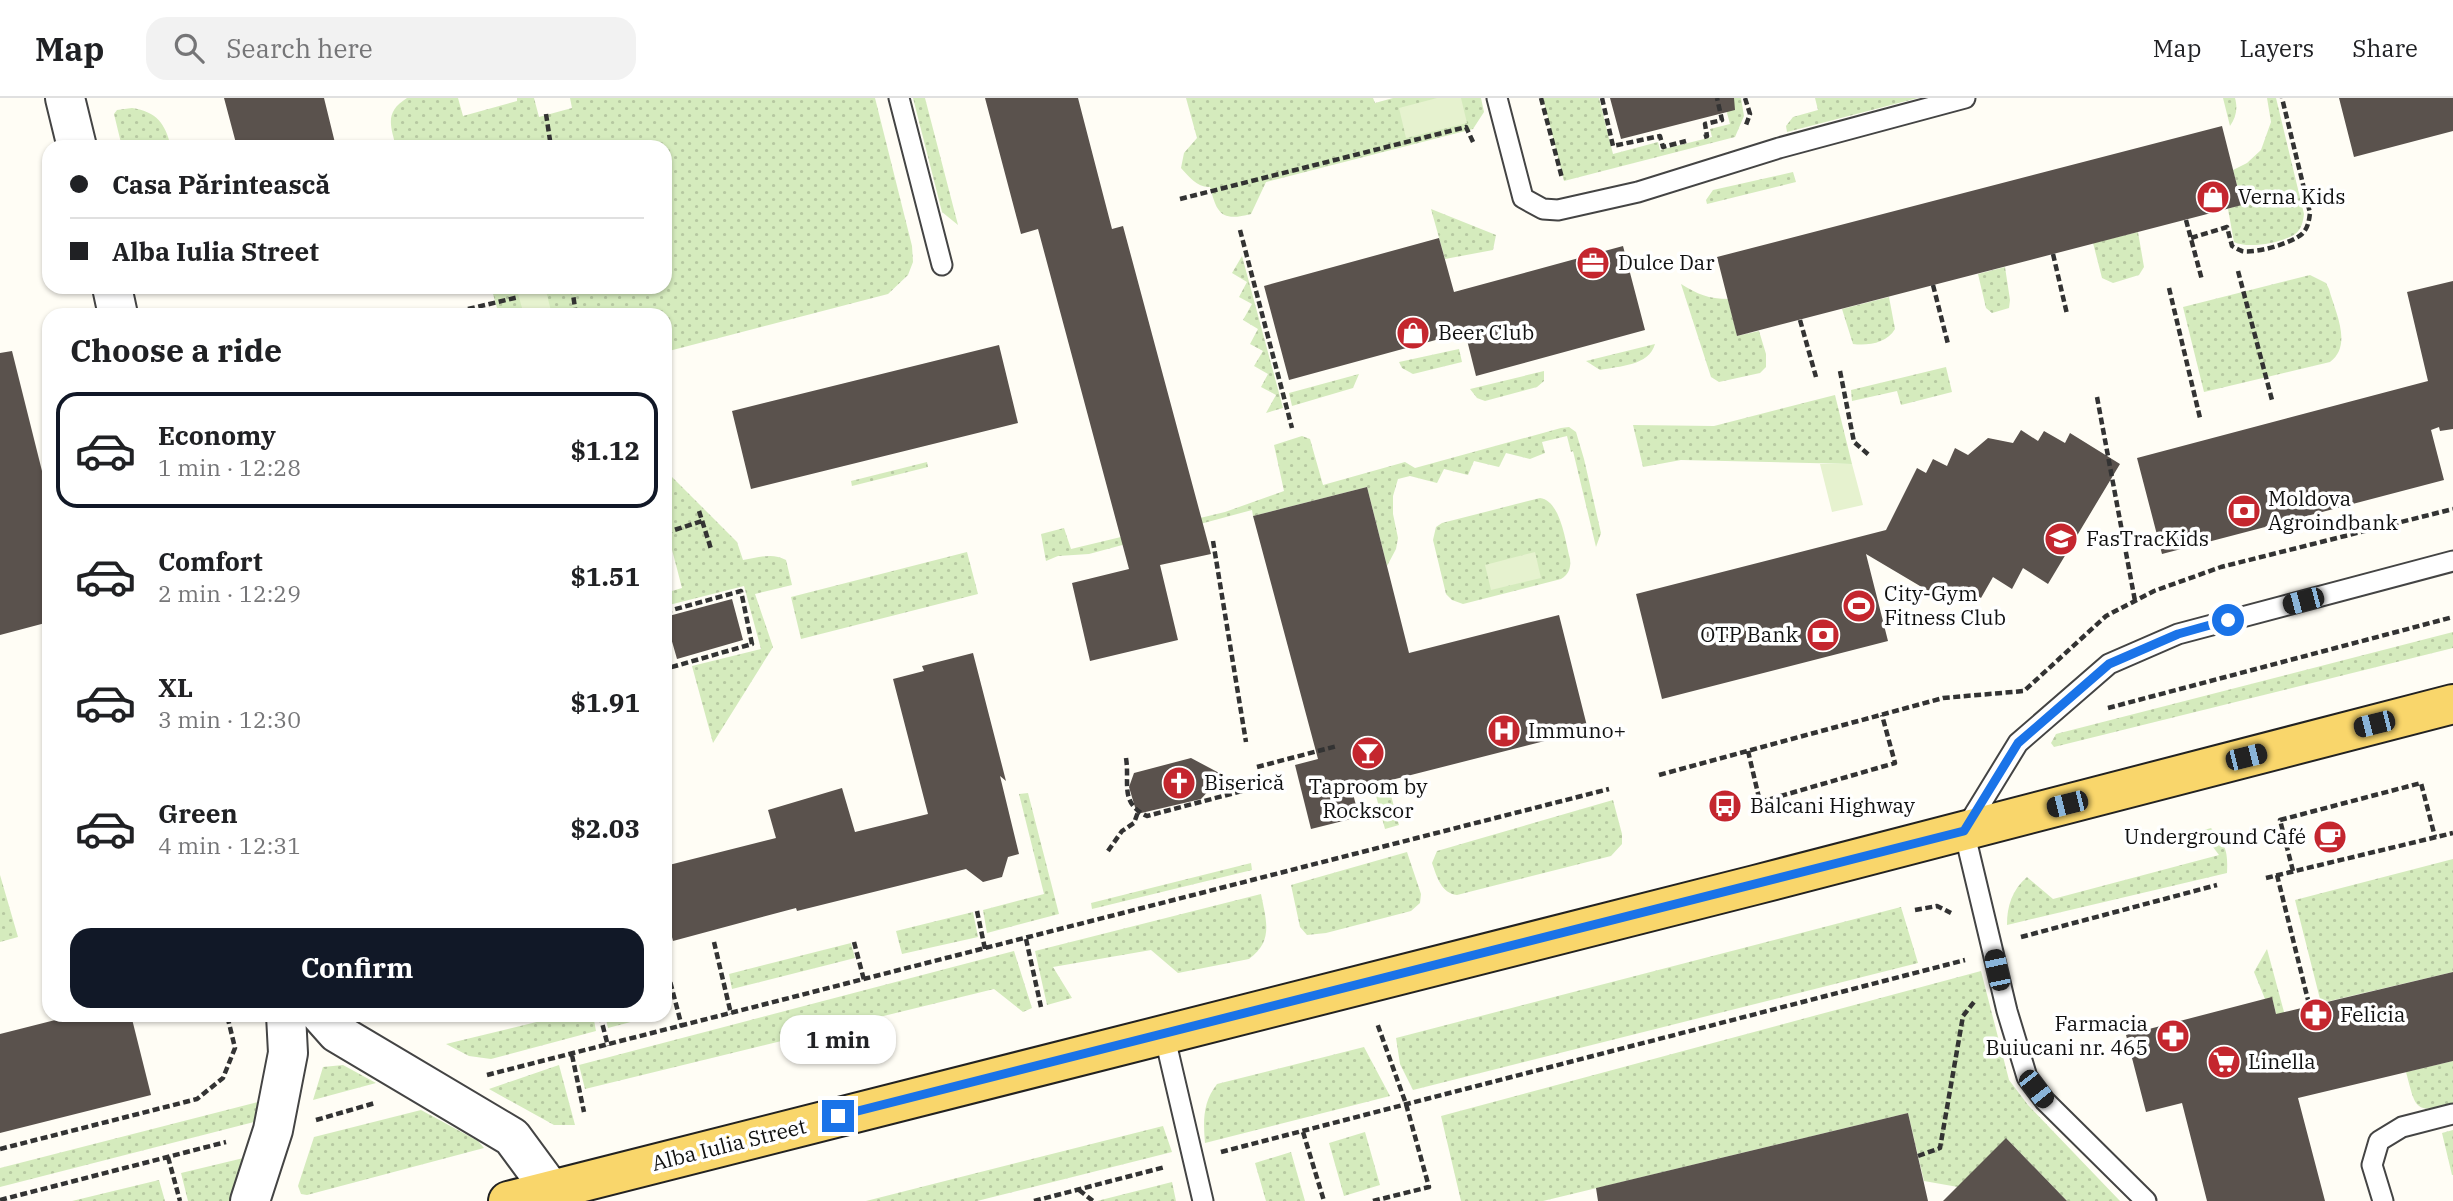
<!DOCTYPE html>
<meta charset="utf-8">
<style>
body{margin:0;font-family:"IBM Plex Serif",serif;background:#f2f2f2;color:#202124;height:100vh;display:flex;flex-direction:column;font-size:26px;white-space:nowrap}
*{box-sizing:border-box;margin:0}
p{font-size:23px;color:#757577}
.icon{flex:none;width:38px;height:38px;fill:none;stroke:currentColor;stroke-width:2;stroke-linecap:round;stroke-linejoin:round}
.map{position:relative;flex:1;overflow:hidden}
.details{position:absolute;left:42px;top:210px;width:630px;height:714px;display:flex;flex-direction:column;background:#fff;border-radius:21px;box-shadow:0 2px 5px #0004}
.details>*{flex:none}
.top-card{position:absolute;left:42px;top:42px;width:630px;height:154px;border-radius:21px;box-shadow:0 2px 5px #0004;display:grid;align-content:center;height:154px;padding:0 28px;background:#fff}
.end{position:absolute;width:32px;height:32px;margin:-16px;border:9px solid #1a73e8;background:#fff;box-shadow:0 0 0 4px #fff}
.from{border-radius:50%}
.bubble{position:absolute;height:49px;border-radius:21px;background:#fff;box-shadow:0 2px 5px #0004;font-size:23px;font-weight:700;line-height:49px;text-align:center}
.car{position:absolute;width:21px;height:42px;margin:-21px -10px;border-radius:9px;box-shadow:0 0 5px 2px #0007;background:linear-gradient(#222 24%,#8ab4d8 0 40%,#222 0 76%,#8ab4d8 0 86%,#222 0)}
.top-card b{display:flex;align-items:center;gap:24px;height:66px;font-size:26px}
.top-card b+b{border-top:2px solid #e0e0e0}
.top-card i{width:18px;height:18px;background:#202124}
ul{padding:0;list-style:none}
li{display:flex;align-items:center;gap:21px;height:116px;margin:0 14px 10px;padding:0 14px;border:4px solid transparent;border-radius:21px}
li div{flex:1}
li b{display:block;font-size:26px}
li em{font-style:normal;font-weight:700}
li.active{border-color:#111827}
li>.icon{width:63px;height:63px;stroke-width:1.5}
h2{padding:0 28px;font-size:32px;line-height:84px}
.primary-button{display:flex;gap:14px;margin-top:auto;padding:14px 28px}
.primary-button a{flex:1;height:80px;border-radius:21px;background:#111827;color:#fff;font-size:28px;font-weight:700;line-height:80px;text-align:center}
header{display:flex;align-items:center;gap:42px;box-sizing:border-box;height:98px;padding:0 35px;background:#fff;border-bottom:2px solid #e0e0e0}
header strong{font-size:33px}
nav{display:flex;gap:38px;margin-inline-start:auto;font-size:24px}
.search{width:490px;height:63px;background:#f2f2f2;display:flex;align-items:center;gap:18px;box-sizing:border-box;padding:0 24px;border-radius:21px;color:#757577;font-size:26px}
.map>svg:first-child{display:block}
</style>
<header>
<strong>Map</strong>
<div class="search"><svg class="icon" aria-label="search" viewBox="0 0 24 24"><circle cx="10" cy="10" r="6"/><path d="M15 15l6 6"/></svg>Search here</div>
<nav><a>Map</a><a>Layers</a><a>Share</a></nav>
</header>
<div class="map">
<svg width="2453" height="1103" viewBox="0 0 2453 1103">
<defs>
<pattern id="park-dots" width="8" height="8" patternUnits="userSpaceOnUse" patternTransform="scale(1.75)"><rect width="8" height="8" fill="#d5ebbd"/><path d="M2 2h.1M6 6h.1" fill="none" stroke="#b6c8a1" stroke-width="1.8" stroke-linecap="round"/></pattern>
</defs>
<rect width="100%" height="100%" fill="#fffdf5"/>
<path fill="url(#park-dots)" d="M407,0H458L463,18L517,3V0H534L539,19L572,10L570,0H875L912,148L913,164L908,177L888,196L665,254V217H499L491,189H665V49H396C390,26 385,14 407,0Z
M913,0H925L958,127L942,114Z
M1186,0H1373L1375,5L1393,0H1481L1484,14L1473,31L1266,84L1251,116C1221,124 1217,115 1210,89C1198,90 1189,79 1181,70L1184,55L1197,40Z
M1543,0H1599L1613,56L1658,44L1660,52L1712,39L1710,31L1730,26L1723,0H1741L1744,18L1735,39L1564,83Z
M1815,0H1918L1787,34L1786,28L1793,19L1818,12Z
M2223,0H2235C2238,11 2236,19 2230,28Z
M2267,0H2276L2304,116C2303,123 2302,131 2295,136C2282,145 2248,151 2234,144L2228,111L2242,106L2233,72L2247,65L2261,52L2271,24Z
M132,10C157,14 165,25 171,49H122L114,16L117,12Z
M1793,74L1796,84L1707,106L1706,102L1713,92Z
M1431,111L1496,137L1493,152L1445,161Z
M2138,134L2144,169L2139,177L2113,185L2102,180L2093,145Z
M1242,158L1283,310L1266,315L1276,297L1261,289L1268,276L1254,268L1263,253L1250,246L1258,231L1243,222L1252,206L1239,199L1247,184L1232,175Z
M2005,169L2010,202L2009,210L1992,215L1986,210L1978,176Z
M2310,177L2326,185L2329,191C2335,214 2353,247 2330,264L2204,294L2183,209Z
M1681,186C1697,196 1709,201 1728,201L1737,238L1759,233L1766,256V269L1760,275L1719,284L1711,279Z
M1889,199L1895,231C1887,245 1868,248 1853,246L1842,211Z
M1655,246C1649,268 1619,268 1600,272L1586,263Z
M1459,251L1462,264L1413,276L1402,270L1399,264Z
M1946,269L1952,294L1901,307L1897,293L1852,303L1851,292Z
M1544,273V283L1537,289L1485,303L1477,300L1470,291Z
M1359,276L1353,290L1292,308L1289,295Z
M1835,297L1852,366L1681,362L1643,369L1633,327L1714,328Z
M1569,329L1576,334L1584,361L1601,435L1596,449L1573,353L1571,354L1567,338L1542,344L1545,355L1530,361L1506,355L1499,369L1474,363L1468,377L1444,371L1437,385L1410,378L1398,381L1393,398V416L1398,440L1396,451L1387,468L1367,389L1253,418L1252,412L1089,456L1058,458L1046,463L1041,436L1064,430L1071,451L1225,414L1284,393L1274,347L1302,338L1310,341L1323,387L1405,364L1415,370L1561,330Z
M927,364L928,369L852,388L851,383Z
M665,372L737,444L743,462C758,460 772,454 786,462L792,487L755,496L773,549L713,645L692,568L761,551L744,488L665,508V495L682,490L665,425Z
M1540,400C1561,403 1565,443 1570,461C1571,470 1569,476 1561,481L1463,506L1452,502L1446,496L1433,442L1436,429L1442,425Z
M967,454L978,496L801,541L791,499Z
M2453,534V550L2054,649L2051,645L2056,636Z
M1386,679L1399,727L1385,731L1372,683Z
M1028,695L1059,816L987,835L983,812L1044,796L1019,696Z
M1613,702L1622,736V746L1611,758L1457,797C1441,795 1437,779 1432,765L1437,753Z
M2211,730C2226,747 2228,753 2227,775L2007,827C2007,808 2012,792 2027,779L2053,801L2219,757L2201,733Z
M1407,754L1421,796L1420,805L1411,813L1326,835L1307,837L1300,829L1291,787Z
M2453,761V874L2321,905L2295,802Z
M1251,765L1252,772L1092,811L1091,805Z
M0,777L18,839L0,844Z
M1261,796C1266,822 1274,843 1249,861L1178,875L1151,852L1053,869L1072,900L1047,907L1035,853Z
M1901,809L1918,865L1413,992L1400,966L1396,940Z
M973,814L978,839L902,856L896,833Z
M851,845L855,860L732,891L729,876Z
M2267,851L2284,914L2298,999L2272,900L2265,901L2254,874Z
M1014,853L1032,910L1023,914L994,891L585,991L579,967Z
M1981,873L2009,982L2028,1007L2120,1103H2067L2007,1041L1958,1089L1924,1083L1908,1015L1543,1103H1461L1441,1018Z
M565,917H593L596,933L491,961L469,958L446,946Z
M605,917H657L608,930Z
M1364,949L1390,998L1205,1045C1203,1022 1203,1004 1217,986Z
M2453,963V1006C2414,1016 2416,1011 2406,974Z
M343,967L376,985L313,1002L323,969Z
M559,967L575,1027H554L489,991Z
M258,1004L254,1024L0,1089V1070Z
M421,1012L478,1043L484,1050L307,1097L301,1096L298,1088L314,1039Z
M1163,1028L1172,1054L977,1103H866Z
M2453,1032V1077H2452L2442,1035Z
M1365,1034L1380,1087L1344,1098L1329,1045Z
M1291,1054L1305,1103H1266L1255,1065Z
M252,1058L238,1103H188L181,1075Z
M159,1082L165,1103H72Z
M1172,1084L1176,1103H1097Z"/>
<path fill="#e6f2cf" d="M1437,0H1461L1467,25L1406,40L1399,10Z
M516,189H545L551,213L535,217H524Z
M1820,366H1852L1863,407L1832,414Z
M1535,454L1541,480L1491,492L1485,467Z"/>
<path fill="#5a524d" d="M224,0H324L336,49H237Z
M985,0H1078L1112,131L1123,128L1211,456L1160,467L1178,542L1090,563L1072,485L1129,471L1038,131L1021,136Z
M1610,0H1734L1735,12L1621,41Z
M2339,0H2453V33L2354,59Z
M2222,28L2242,107L1737,238L1717,159Z
M1439,140L1454,194L1623,148L1645,232L1476,278L1465,234L1289,282L1264,188Z
M2453,183V331L2440,333L2439,329L2431,332L2444,382L2162,456L2137,360L2428,283L2407,194Z
M999,247L1018,325L751,391L732,313Z
M12,253L49,401V524L0,537V255Z
M2021,332L2038,343L2044,333L2065,345L2070,335L2120,366L2048,486L2023,470L2012,491L1993,479L1981,500L1963,488L1952,507L1866,456L1888,543L1662,601L1636,496L1886,432L1917,370L1926,375L1933,361L1947,368L1955,350L1968,357L1988,340L2013,345Z
M1367,389L1409,555L1559,517L1588,632L1352,692L1359,719L1311,731L1295,667L1318,661L1253,418Z
M732,501L743,542L677,561L665,519Z
M973,555L1006,683L1000,678L1019,756L1008,759L1002,779L983,784L966,771L797,813L796,810L673,843L665,812V768L776,740L768,712L842,690L855,734L928,716L893,581L924,573L922,568Z
M1191,660L1223,677L1201,701L1137,716L1129,689L1134,675Z
M2453,874V963L2298,1000L2325,1103H2207L2182,1005L2146,1014L2126,937L2272,899L2276,916Z
M75,917H131L151,997L0,1035V936Z
M1908,1015L1928,1103H1598L1596,1090Z
M2006,1040L2067,1103H1943Z"/>
<g fill="none" stroke-linecap="round" stroke-linejoin="round">
<defs>
<path id="service" d="M899,0L942,167
M1497,0L1523,100L1543,111L1558,112L1638,94L1779,50L1965,0
M1164,936L1203,1103
M2146,1103L2045,1003L2027,979L2007,913L1964,733L2018,645L2109,566L2178,536L2453,463
M2383,1103L2372,1067L2379,1043L2402,1029L2453,1016"/>
<path id="minor" d="M65,0L77,49
M112,189L118,217
M321,917L337,935L512,1039L551,1092
M250,1103L273,1032L288,955L286,917"/>
<path id="primary" d="M508,1103L1755,787L2453,606"/>
</defs>
<use href="#service" stroke="#444" stroke-width="23"/>
<use href="#minor" stroke="#444" stroke-width="42"/>
<use href="#primary" stroke="#222" stroke-width="42"/>
<path stroke="#333" stroke-width="4.5" stroke-dasharray="7 3.5" stroke-linecap="butt" d="M1541,0L1562,80
M1602,0L1613,48L1660,38L1663,49L1686,43
M1745,0L1750,16L1746,27
M546,16L551,49
M1704,39L1707,38L1705,26L1722,22L1717,0
M1180,101L1466,29L1474,46
M2186,122L2202,182
M1240,132L1292,330
M2191,140L2227,129L2232,148C2235,150 2239,152 2242,153C2255,156 2292,145 2302,136C2308,130 2309,123 2310,115L2282,0
M2053,156L2067,216
M2238,173L2272,302
M1933,187L1948,246
M572,189L576,217
M2169,190L2200,320
M468,211L519,199
M1800,222L1816,279
M1840,273L1854,344L1869,357
M2097,299L2135,503
M699,413L711,451
M665,435L702,423
M1213,443L1246,644
M665,514L741,493L752,546L665,571
M2108,610L2453,519
M1748,653L1760,704L1895,665L1882,617
M1126,660C1130,685 1119,705 1147,718L1261,688
M1257,669L1337,648
M1659,677L1943,600L2024,593L2106,518L2154,493L2221,469L2453,411
M1108,753L1122,733L1134,725L1138,714
M2293,773L2280,722L2421,685L2435,739
M2277,777L2308,902
M2266,780L2453,735
M1915,812L1937,808L1951,815
M977,813L985,851
M2021,839L2217,787
M1026,841L1041,909
M714,844L731,916
M854,844L864,882
M665,864L682,929
M600,917L608,948
M572,957L584,1014
M487,977L1609,691
M316,1022L375,1005
M1303,1034L1324,1103
M0,1051L197,1001L223,980L235,950L227,917
M1221,1054L1965,862
M1918,1058L1940,1050L1963,918L1974,904
M168,1059L180,1103
M1079,1092L1093,1103
M0,1102L226,1044
M1034,1103L1165,1069
M1373,1103L1429,1089L1406,1006L1377,925"/>
<use href="#service" stroke="#fff" stroke-width="19"/>
<use href="#minor" stroke="#fff" stroke-width="38"/>
<use href="#primary" stroke="#f9d66b" stroke-width="38"/>
</g>
<g fill="none" stroke-linecap="round" stroke-linejoin="round">
<path stroke="#1a73e8" stroke-width="9" d="M838,1018L1964,733L2018,645L2109,566L2178,536L2228,522"/>
</g>
<defs>
<symbol id="shop-disc" viewBox="-11 -11 22 22"><circle r="9.5" fill="#c4262e" stroke="#fff"/><path d="M-5-2.5h2.3a2.7 3.5 0 0 1 5.4 0H5L5.5 6h-11ZM-1.5-2.5h3a1.5 2.3 0 0 0-3 0Z" fill="#fff"/></symbol>
<symbol id="office-disc" viewBox="-11 -11 22 22"><circle r="9.5" fill="#c4262e" stroke="#fff"/><path d="M-6-3h4V-5.5h4V-3h4V5H-6ZM-1-4.5V-3h2v-1.5ZM-6 0V1H6V0Z" fill="#fff"/></symbol>
<symbol id="bank-disc" viewBox="-11 -11 22 22"><circle r="9.5" fill="#c4262e" stroke="#fff"/><path d="M-6-4H6V4H-6ZM0-2.3a2.3 2.3 0 1 0 0 4.6a2.3 2.3 0 1 0 0-4.6Z" fill="#fff"/></symbol>
<symbol id="school-disc" viewBox="-11 -11 22 22"><circle r="9.5" fill="#c4262e" stroke="#fff"/><path d="M0-5L7-2L0 1L-7-2ZM-4 1L0 2.5L4 1V4Q0 6-4 4Z" fill="#fff"/></symbol>
<symbol id="stadium-disc" viewBox="-11 -11 22 22"><circle r="9.5" fill="#c4262e" stroke="#fff"/><path d="M0-5a6.5 5 0 1 0 0 10a6.5 5 0 1 0 0-10ZM-3.5-1.8h7v3.6h-7Z" fill="#fff"/></symbol>
<symbol id="hospital-disc" viewBox="-11 -11 22 22"><circle r="9.5" fill="#c4262e" stroke="#fff"/><path d="M-5-5h3v3.5h4V-5h3V5h-3V1.5h-4V5h-3Z" fill="#fff"/></symbol>
<symbol id="bar-disc" viewBox="-11 -11 22 22"><circle r="9.5" fill="#c4262e" stroke="#fff"/><path d="M-6-5H6L.8 .8V4.5H3.5V6h-7V4.5H-.8V.8Z" fill="#fff"/></symbol>
<symbol id="church-disc" viewBox="-11 -11 22 22"><circle r="9.5" fill="#c4262e" stroke="#fff"/><path d="M-1.2-6h2.4v3.5h3.3v2.4h-3.3V6h-2.4V-.1h-3.3v-2.4h3.3Z" fill="#fff"/></symbol>
<symbol id="bus-disc" viewBox="-11 -11 22 22"><circle r="9.5" fill="#c4262e" stroke="#fff"/><path d="M-5-6H5V4H4V6H2V4H-2V6H-4V4H-5ZM-3.5-4V0h7V-4ZM-3.5 1.2v1.5H-2V1.2ZM2 1.2v1.5H3.5V1.2Z" fill="#fff"/></symbol>
<symbol id="cafe-disc" viewBox="-11 -11 22 22"><circle r="9.5" fill="#c4262e" stroke="#fff"/><path d="M-5.5-4.5H6V0H3Q3 3.5 0 3.5H-2.5Q-5.5 3.5-5.5 0ZM3-3.2v2h1.7v-2ZM-6 4.5H4V6H-6Z" fill="#fff"/></symbol>
<symbol id="pharmacy-disc" viewBox="-11 -11 22 22"><circle r="9.5" fill="#c4262e" stroke="#fff"/><path d="M-2-6h4v4h4v4h-4v4h-4v-4h-4v-4h4Z" fill="#fff"/></symbol>
<symbol id="supermarket-disc" viewBox="-11 -11 22 22"><circle r="9.5" fill="#c4262e" stroke="#fff"/><path d="M-6-5.5h2.5l.6 2H6L4.5 2H-2.5L-4.4-4H-6ZM-1.5 3.2a1.3 1.3 0 1 0 .1 0ZM3 3.2a1.3 1.3 0 1 0 .1 0Z" fill="#fff"/></symbol>
</defs>
<g fill-rule="evenodd">
<use href="#shop-disc" x="2194" y="80" width="38" height="38"/>
<use href="#office-disc" x="1574" y="146" width="38" height="38"/>
<use href="#shop-disc" x="1394" y="216" width="38" height="38"/>
<use href="#bank-disc" x="2225" y="394" width="38" height="38"/>
<use href="#school-disc" x="2042" y="422" width="38" height="38"/>
<use href="#stadium-disc" x="1840" y="489" width="38" height="38"/>
<use href="#bank-disc" x="1804" y="518" width="38" height="38"/>
<use href="#hospital-disc" x="1485" y="614" width="38" height="38"/>
<use href="#bar-disc" x="1349" y="636" width="38" height="38"/>
<use href="#church-disc" x="1160" y="666" width="38" height="38"/>
<use href="#bus-disc" x="1706" y="689" width="38" height="38"/>
<use href="#cafe-disc" x="2311" y="720" width="38" height="38"/>
<use href="#pharmacy-disc" x="2297" y="898" width="38" height="38"/>
<use href="#pharmacy-disc" x="2154" y="919" width="38" height="38"/>
<use href="#supermarket-disc" x="2205" y="945" width="38" height="38"/>
</g>
<g text-anchor="middle" stroke-width="7" stroke-linejoin="round" paint-order="stroke">
<g font-size="21" fill="#111" stroke="#fff" text-anchor="start">
<text x="2238" y="106">Verna Kids</text>
<text x="1618" y="172">Dulce Dar</text>
<text x="1438" y="242">Beer Club</text>
<text x="2268" y="408">Moldova<tspan x="2268" dy="24">Agroindbank</tspan></text>
<text x="2086" y="448">FasTracKids</text>
<text x="1884" y="503">City-Gym<tspan x="1884" dy="24">Fitness Club</tspan></text>
<text x="1798" y="544" text-anchor="end">OTP Bank</text>
<text x="1528" y="640">Immuno+</text>
<text x="1204" y="692">Biserică</text>
<text x="1368" y="696" text-anchor="middle">Taproom by<tspan x="1368" dy="24">Rockscor</tspan></text>
<text x="1750" y="715">Balcani Highway</text>
<text x="2306" y="746" text-anchor="end">Underground Café</text>
<text x="2340" y="924">Felicia</text>
<text x="2148" y="933" text-anchor="end">Farmacia<tspan x="2148" dy="24">Buiucani nr. 465</tspan></text>
<text x="2248" y="971">Linella</text>
</g>
<g font-size="21" fill="#111" stroke="#fff">
<text transform="translate(729 1047) rotate(-14)" y="7">Alba Iulia Street</text>
</g>
</g>
</svg>
<i class="end from" style="left:2228px;top:522px"></i>
<i class="end" style="left:838px;top:1018px"></i>
<div class="bubble" style="left:780px;top:917px;width:116px">1 min</div>
<i class="car" style="left:2303px;top:503px;rotate:255deg"></i>
<i class="car" style="left:2374px;top:626px;rotate:256deg"></i>
<i class="car" style="left:2246px;top:659px;rotate:76deg"></i>
<i class="car" style="left:2067px;top:706px;rotate:256deg"></i>
<i class="car" style="left:1997px;top:872px;rotate:348deg"></i>
<i class="car" style="left:2036px;top:991px;rotate:142deg"></i>
<div class="top-card">
<b><i class="from"></i>Casa Părintească</b>
<b><i></i>Alba Iulia Street</b>
</div>
<section class="details">
<h2>Choose a ride</h2>
<ul>
<li class="active"><svg class="icon" aria-label="car" viewBox="0 0 24 24"><path d="M5 17H2v-5l4-1 3-4h7l3 4 3 1v5h-3M9 17h6M6 11h13"/><circle cx="7" cy="17" r="2"/><circle cx="17" cy="17" r="2"/></svg><div><b>Economy</b><p>1 min · 12:28</p></div><em>$1.12</em></li>
<li><svg class="icon" aria-label="car" viewBox="0 0 24 24"><path d="M5 17H2v-5l4-1 3-4h7l3 4 3 1v5h-3M9 17h6M6 11h13"/><circle cx="7" cy="17" r="2"/><circle cx="17" cy="17" r="2"/></svg><div><b>Comfort</b><p>2 min · 12:29</p></div><em>$1.51</em></li>
<li><svg class="icon" aria-label="car" viewBox="0 0 24 24"><path d="M5 17H2v-5l4-1 3-4h7l3 4 3 1v5h-3M9 17h6M6 11h13"/><circle cx="7" cy="17" r="2"/><circle cx="17" cy="17" r="2"/></svg><div><b>XL</b><p>3 min · 12:30</p></div><em>$1.91</em></li>
<li><svg class="icon" aria-label="car" viewBox="0 0 24 24"><path d="M5 17H2v-5l4-1 3-4h7l3 4 3 1v5h-3M9 17h6M6 11h13"/><circle cx="7" cy="17" r="2"/><circle cx="17" cy="17" r="2"/></svg><div><b>Green</b><p>4 min · 12:31</p></div><em>$2.03</em></li>
</ul>
<div class="primary-button"><a>Confirm</a></div>
</section>
</div>
